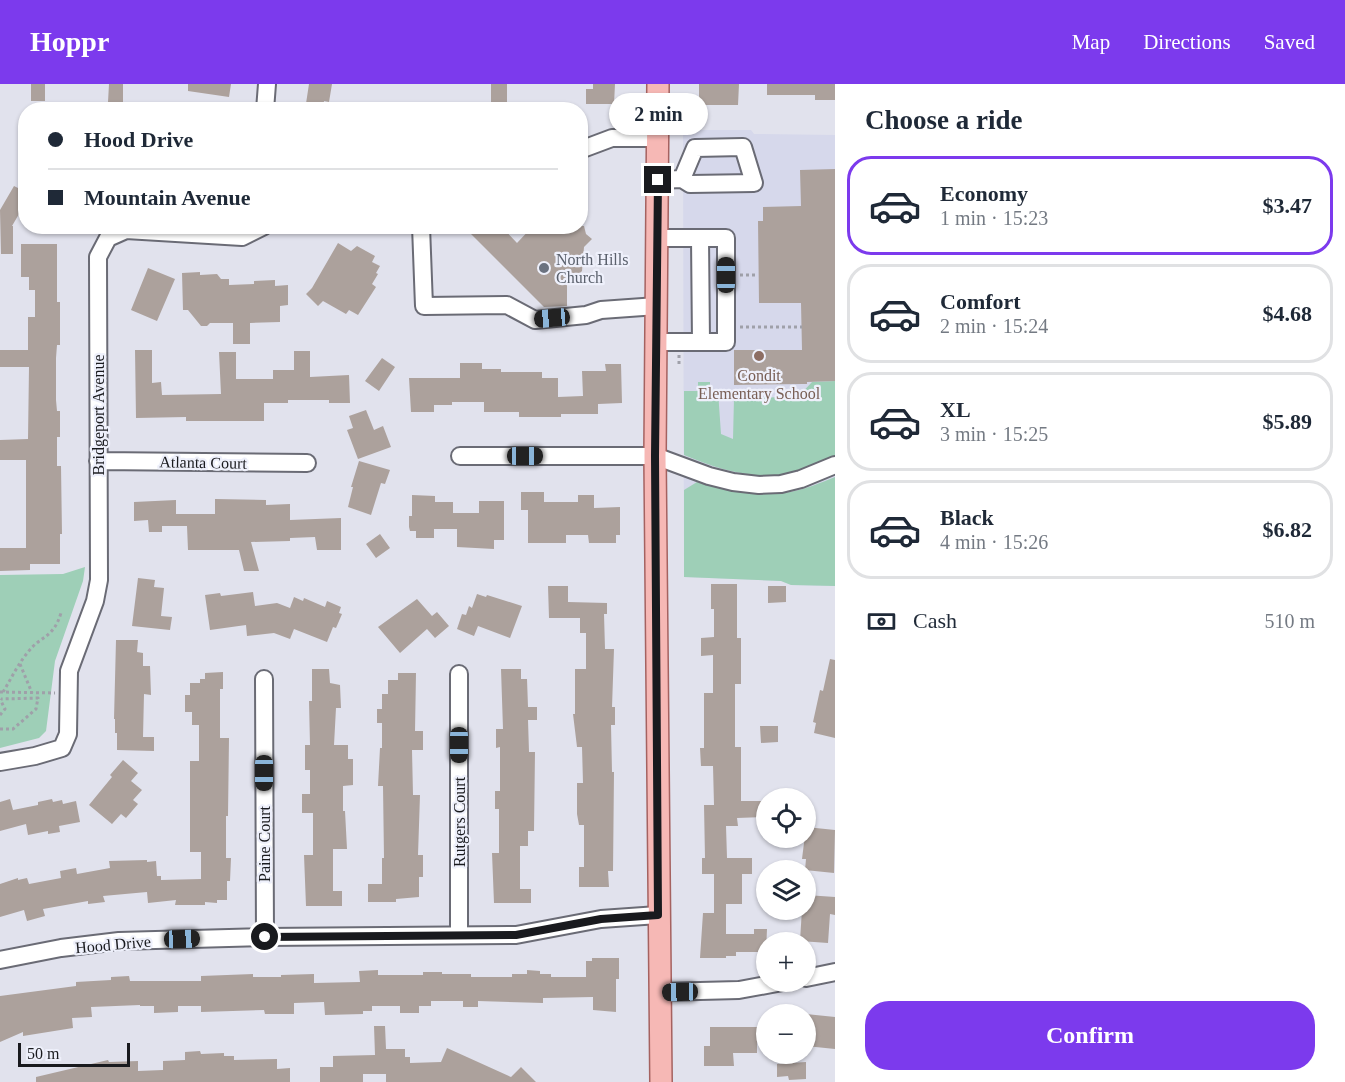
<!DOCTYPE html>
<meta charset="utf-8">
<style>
body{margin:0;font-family:"Times New Roman",serif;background:#f2f2f3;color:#1f2937;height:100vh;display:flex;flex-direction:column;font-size:22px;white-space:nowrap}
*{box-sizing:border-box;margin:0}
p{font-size:20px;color:#747a83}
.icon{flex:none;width:33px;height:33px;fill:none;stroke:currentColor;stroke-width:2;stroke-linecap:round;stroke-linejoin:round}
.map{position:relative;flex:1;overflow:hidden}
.drawer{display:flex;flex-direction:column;background:#fff;width:510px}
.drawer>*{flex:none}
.guide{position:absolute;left:18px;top:18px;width:570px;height:132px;border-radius:24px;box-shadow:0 2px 4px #0004;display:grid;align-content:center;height:132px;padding:0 30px;background:#fff}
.buttons{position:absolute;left:756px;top:704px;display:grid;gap:12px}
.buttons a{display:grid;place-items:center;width:60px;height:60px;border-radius:50%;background:#fff;box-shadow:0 2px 4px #0004;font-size:30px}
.scale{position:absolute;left:18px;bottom:15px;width:112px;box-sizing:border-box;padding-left:6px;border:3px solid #191a1e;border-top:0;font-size:16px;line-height:21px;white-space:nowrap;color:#191a1e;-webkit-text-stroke:4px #eef0fb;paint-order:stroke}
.end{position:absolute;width:27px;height:27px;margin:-14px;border:8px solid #191a1e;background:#fff;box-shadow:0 0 0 3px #fff}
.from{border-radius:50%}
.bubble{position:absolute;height:42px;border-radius:21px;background:#fff;box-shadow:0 2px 4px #0004;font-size:20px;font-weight:700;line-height:42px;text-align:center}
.car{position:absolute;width:18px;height:36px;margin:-18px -9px;border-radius:8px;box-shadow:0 0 4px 2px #0007;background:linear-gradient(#222 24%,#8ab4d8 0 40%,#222 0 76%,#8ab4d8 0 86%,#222 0)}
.guide b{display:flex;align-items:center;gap:21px;height:57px;font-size:22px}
.guide b+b{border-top:2px solid #e0e1e3}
.guide i{width:15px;height:15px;background:#1f2937}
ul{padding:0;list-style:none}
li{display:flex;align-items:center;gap:18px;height:99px;margin:0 12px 9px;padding:0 18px;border:3px solid #e0e1e3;border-radius:24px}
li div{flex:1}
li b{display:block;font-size:22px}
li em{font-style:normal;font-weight:700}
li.selected{border-color:#7c3aed}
li>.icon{width:54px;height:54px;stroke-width:1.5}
h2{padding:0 30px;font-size:27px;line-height:72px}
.pay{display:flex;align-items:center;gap:15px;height:66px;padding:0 30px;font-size:22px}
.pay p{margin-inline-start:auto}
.primary-button{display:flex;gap:12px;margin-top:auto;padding:12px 30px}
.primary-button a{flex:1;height:69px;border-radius:24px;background:#7c3aed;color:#fff;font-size:24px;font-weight:700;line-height:69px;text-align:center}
header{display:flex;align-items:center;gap:36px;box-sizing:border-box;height:84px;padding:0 30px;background:#7c3aed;color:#fff}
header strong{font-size:28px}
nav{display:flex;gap:33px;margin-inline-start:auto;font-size:21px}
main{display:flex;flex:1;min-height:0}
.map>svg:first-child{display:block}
</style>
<header>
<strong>Hoppr</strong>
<nav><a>Map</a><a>Directions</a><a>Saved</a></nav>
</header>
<main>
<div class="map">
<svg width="835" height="998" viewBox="0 0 835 998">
<rect width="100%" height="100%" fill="#e1e2ed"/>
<path fill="#d6d8eb" d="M683,46H751L754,50L835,51V502L791,501L781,497L684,493Z"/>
<path fill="#9ecfb7" d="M835,297V375C819,380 802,387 785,390C751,396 715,384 684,371V307H698V298H710V307H718L721,350L733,355L734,314L798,313L812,298Z
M835,393V502L791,501L781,497L684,493V406L697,398C725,406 761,413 790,408C806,405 820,399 835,393Z
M85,483L83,497L55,577L46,647L39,654L0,664V491L63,490Z"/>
<path fill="#aca19c" d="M31,0H45V17H31Z
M109,0H123V18H108Z
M188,0H231L229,13L188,7Z
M309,0H332L329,18L324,17L323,26H305Z
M491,0H507V20L491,19Z
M593,0H615L614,20H586V5H593Z
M699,0H739L738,21H699Z
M767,0H835V16H815V11H767Z
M835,85V297L807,298V300H803L734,301V266H802L801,219H759L758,137H763V123L801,122L800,86Z
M14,102L26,108V118L12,142H13V170H1L0,126Z
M463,142H501L517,159L533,142H584L586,150L592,155L584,163L582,187L578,191H567V222L544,223Z
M338,159L351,167L357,162L375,172L372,178L380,182L376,189L378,190L372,200L376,203L358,231L349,226L346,230L323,217L318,222L306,210L312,204Z
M21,160H57V218H60V261H57L56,274V316L57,327H60V353H57V382H61L62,450H60V480H30V486L0,487V464H26V376H0V356L28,355L29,283H0V266H28V233H35V206H29V193H21Z
M148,184L175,195L157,237L131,226Z
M200,188V191L217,190L221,195H229V201L254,200V197L275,196V202L288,201V221L280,222V238L250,239V260H233V239H210L207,242H201L188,226H183L182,189Z
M135,266H152V299L161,298L162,311L221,310L219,268H236V295H273V286H294V267H310V293L349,291L350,319H329V316H288V319H264V337H186V333L136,334Z
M382,274L395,283L379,307L365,297Z
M460,279H482V285H501V288H542V294H558V313L583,312L582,287H606L605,280H621L622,319L598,320V330H561V333H519V328H484V318H452V321H434V328H411L409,294H460Z
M366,326L374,346L383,342L391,363L358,375L347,346L353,344L349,332Z
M359,377L390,386L385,400L381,399L371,431L348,423L353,403H351Z
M521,408H544V418H578V411H594V424L620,423V451H616V459H589L588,451H566V459H528V426H521Z
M412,411L435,412V418H453V429H479V417H504V456H494V465L457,463V445H434V454H416V447H410L409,443V432H412Z
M215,415L266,416V421L290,420V436L341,434V466H317L315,453L290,454V457L251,458L259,487H244L239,466H188L187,442H162V448H149L148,436L134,437V418L176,416V430H215Z
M380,450L390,464L376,474L366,460Z
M138,494L155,496L154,503L164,504L161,532L172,533L170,546L132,542Z
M711,500H737V554H741V600H735V663H741V717H766V733L737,734L738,742H726L727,774H752V790H742V820H726V850H754V845H767L766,868H736V872H726V874H700L703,829H714V790H702V774H705L704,721H714L713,682H701L700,664H704V609H713V571L701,572V554L714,553V525H711Z
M548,502H568V518L607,519V530H604L605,565H614L612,623H615V641H611L612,688H614L613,787H608L609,803H579V783H584V741H579L577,730V699H583L582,663H577L573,630H575V585H586V549H580V534H549Z
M768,502H786V518L768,519Z
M253,508L255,522L277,519L290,524L294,513L303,517L304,514L325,523L327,517L341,523L339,529L342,530L336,544L333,543L327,558L294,545L290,555L274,549L247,552L246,541L210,546L205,511L220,509L221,512Z
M477,510L486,513L487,511L522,522L510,554L478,542L474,552L457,545L462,530L466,531L469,522L472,524Z
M417,515L432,532L437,528L449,542L435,554L427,545L400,569L378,543Z
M116,556H138L137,568L143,569V582H150L151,611L144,610L143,653H154V667L117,666V649H115V635H114Z
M830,575L835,576V654L814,649L816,639L813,638L820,606L823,607Z
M312,585H329L330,599L340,601L341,624H336L334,661H348V675H353V701L343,702V727H345L347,765H333V807H342V822H306L304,771H313V729H302V710H310V686H305V661H310L309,617H312Z
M501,585H521V595H527L528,623H537V636H528L529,668H535L534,747H528V762H520V805H531V819H494L492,769H499V725H495V707H500V663L496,664V645H503Z
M223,588V605H220V654H229L228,732H226V774H231L230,797H227V816H217V819L205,818V821H175L176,816L148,819L147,808L103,812L105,818L88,820V817L43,825L45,832L27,837L24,826L0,833V800L18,794V796L27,794L29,800L61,794L60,787L76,784L77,790L110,784L109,777L147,776V778L156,777L157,792H161V796L201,795V768H190V677H199V641H192V628H185V611H190V599H200V595H205V589Z
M398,589H416L415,647H423V666H412L413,711H420L418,771H423V793H419V813L396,815V818H368V800H382V774H384L383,702H378L380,664H382V639H377V625H382V610H388V596H398Z
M760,642H778V658L761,659Z
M123,676L138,689L131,697L142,706L133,716L138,720L126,734L121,730L112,740L89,721L112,693L110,691Z
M10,715L13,726L38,721V718L52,715L53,718L62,716L63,720L76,717L80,738L59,742L60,748L48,750V747L28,751L26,740L0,747V718Z
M806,743L835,746L834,789L805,786L806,775H802Z
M806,811L835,813V831L830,830L828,859L800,857L802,825H806Z
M592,874H619V895H616V928L593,926V913L543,914V919L478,917V923H463V917H431V922H419V929H400V922H372V927H363V930L325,931L324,918L294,919V930H265L264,926L201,928V922H178V928L154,929V922H140V921L91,923L92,933L72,934L73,944L23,952V948L0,958V912L76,902V898L111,896V893L129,892L130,897H201V892L253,890V893H281V891L314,890V899L360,898L359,887L378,886V891H423V888H442V890H471V893H512V890H527V886L540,887V890H551V893H586V877H592Z
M806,930L835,933V965L806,962Z
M374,942H385L386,965H405V973H410V979L441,978L447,964L511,993L521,983L536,998H386V990H363V998H320V983H333V972L375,971Z
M710,943H757V969H733L734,982H704V962H710Z
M200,967L201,970L224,969V972H234V976L277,975V985L290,984V998H36V993L108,976L109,978L138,977V987L163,986V977L185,976V968Z
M806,978V995L789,996L788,992L777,993V980Z"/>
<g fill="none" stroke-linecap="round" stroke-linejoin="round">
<defs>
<path id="minor" d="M265,26L267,0
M580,66L612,54H658
M658,96L682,95L690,100L754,99L743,63L695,64L682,95
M421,142L424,222L507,221L535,236L586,231L601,226L657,222
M700,154L701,258
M656,258H726V154H657
M460,372H655L709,392L733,398L759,401L781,400L801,395L835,381
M98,377L307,379
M459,590V850
M264,595L265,853
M0,678L35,672L62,664L68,650L69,587L95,517L99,496L98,173L108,154L126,146L242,153L264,142
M0,876L61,864L119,857L265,853L516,851L601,835L658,831
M806,894L835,888
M661,908L739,906L788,897"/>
<path id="major" d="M658,0L655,372L661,998"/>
</defs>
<use href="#minor" stroke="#6a6b75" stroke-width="20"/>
<use href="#major" stroke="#a56260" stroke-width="24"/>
<path stroke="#9fa0a9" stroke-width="3" stroke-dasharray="3 3" stroke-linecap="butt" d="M740,191H758
M740,243H802
M679,271V280
M20,580L32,609
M0,608L55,609
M3,608C11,595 18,580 28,568C41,551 53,555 61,529
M0,631L5,625L0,615
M0,645H13L36,625L38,614L1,615"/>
<use href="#minor" stroke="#fff" stroke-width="16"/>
<use href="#major" stroke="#f6b8b5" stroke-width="21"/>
</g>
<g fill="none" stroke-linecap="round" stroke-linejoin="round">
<path stroke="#191a1e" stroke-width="8" d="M265,853L516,851L601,835L658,831L655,372L658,96"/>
</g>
<circle fill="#6b7280" stroke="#eef0fb" stroke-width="2" cx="544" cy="184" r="6"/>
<circle fill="#8d6e63" stroke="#eef0fb" stroke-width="2" cx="759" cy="272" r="6"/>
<g text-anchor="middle" stroke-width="4.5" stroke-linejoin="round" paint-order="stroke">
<g font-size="16" fill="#5b616d" stroke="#eef0fb" text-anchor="start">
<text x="556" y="181">North Hills<tspan x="556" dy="18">Church</tspan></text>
</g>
<g font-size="16" fill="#785e54" stroke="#eef0fb">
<text x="759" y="297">Condit<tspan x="759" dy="18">Elementary School</tspan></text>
</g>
<g font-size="16" fill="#191a1e" stroke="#eef0fb">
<text transform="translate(98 331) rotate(-90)" y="6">Bridgeport Avenue</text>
<text transform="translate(203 378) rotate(1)" y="6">Atlanta Court</text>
<text transform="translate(459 738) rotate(-90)" y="6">Rutgers Court</text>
<text transform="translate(264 760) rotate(-90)" y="6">Paine Court</text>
<text transform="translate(113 860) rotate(-5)" y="6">Hood Drive</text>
</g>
</g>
</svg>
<div class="buttons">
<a><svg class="icon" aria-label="locate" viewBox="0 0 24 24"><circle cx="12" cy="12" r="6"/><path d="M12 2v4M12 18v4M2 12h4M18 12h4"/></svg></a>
<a><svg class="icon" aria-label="layers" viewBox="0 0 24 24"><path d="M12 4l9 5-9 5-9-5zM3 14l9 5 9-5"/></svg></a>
<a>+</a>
<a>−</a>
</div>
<div class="scale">50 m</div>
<i class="end from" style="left:265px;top:853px"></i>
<i class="end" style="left:658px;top:96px"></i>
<div class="bubble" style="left:609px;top:9px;width:99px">2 min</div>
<i class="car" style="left:726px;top:191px;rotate:0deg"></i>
<i class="car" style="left:552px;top:234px;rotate:265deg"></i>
<i class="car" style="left:525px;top:372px;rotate:90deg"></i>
<i class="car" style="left:459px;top:661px;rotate:180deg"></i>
<i class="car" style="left:264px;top:689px;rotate:180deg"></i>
<i class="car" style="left:182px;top:855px;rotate:88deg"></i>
<i class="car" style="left:680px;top:908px;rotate:269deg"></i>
<div class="guide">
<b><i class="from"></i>Hood Drive</b>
<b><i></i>Mountain Avenue</b>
</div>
</div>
<section class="drawer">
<h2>Choose a ride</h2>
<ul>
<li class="selected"><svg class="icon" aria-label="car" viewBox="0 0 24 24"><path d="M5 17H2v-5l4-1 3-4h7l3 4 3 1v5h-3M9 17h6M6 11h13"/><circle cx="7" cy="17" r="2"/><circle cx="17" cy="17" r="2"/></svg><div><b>Economy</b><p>1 min · 15:23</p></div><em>$3.47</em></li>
<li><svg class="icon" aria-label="car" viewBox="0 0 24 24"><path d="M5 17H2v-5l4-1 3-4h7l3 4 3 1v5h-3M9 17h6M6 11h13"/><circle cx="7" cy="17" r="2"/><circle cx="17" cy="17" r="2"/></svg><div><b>Comfort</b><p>2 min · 15:24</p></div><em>$4.68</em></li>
<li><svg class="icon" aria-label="car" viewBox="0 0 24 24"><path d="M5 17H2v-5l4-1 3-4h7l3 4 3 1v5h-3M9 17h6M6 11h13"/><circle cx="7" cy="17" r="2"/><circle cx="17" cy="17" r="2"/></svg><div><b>XL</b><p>3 min · 15:25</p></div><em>$5.89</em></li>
<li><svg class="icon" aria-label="car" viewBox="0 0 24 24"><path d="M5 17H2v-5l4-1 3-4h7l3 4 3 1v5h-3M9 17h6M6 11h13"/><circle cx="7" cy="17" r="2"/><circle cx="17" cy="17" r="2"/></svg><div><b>Black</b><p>4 min · 15:26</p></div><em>$6.82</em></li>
</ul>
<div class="pay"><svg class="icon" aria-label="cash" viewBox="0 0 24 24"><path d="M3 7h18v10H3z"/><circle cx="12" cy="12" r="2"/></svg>Cash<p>510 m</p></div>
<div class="primary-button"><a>Confirm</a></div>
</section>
</main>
